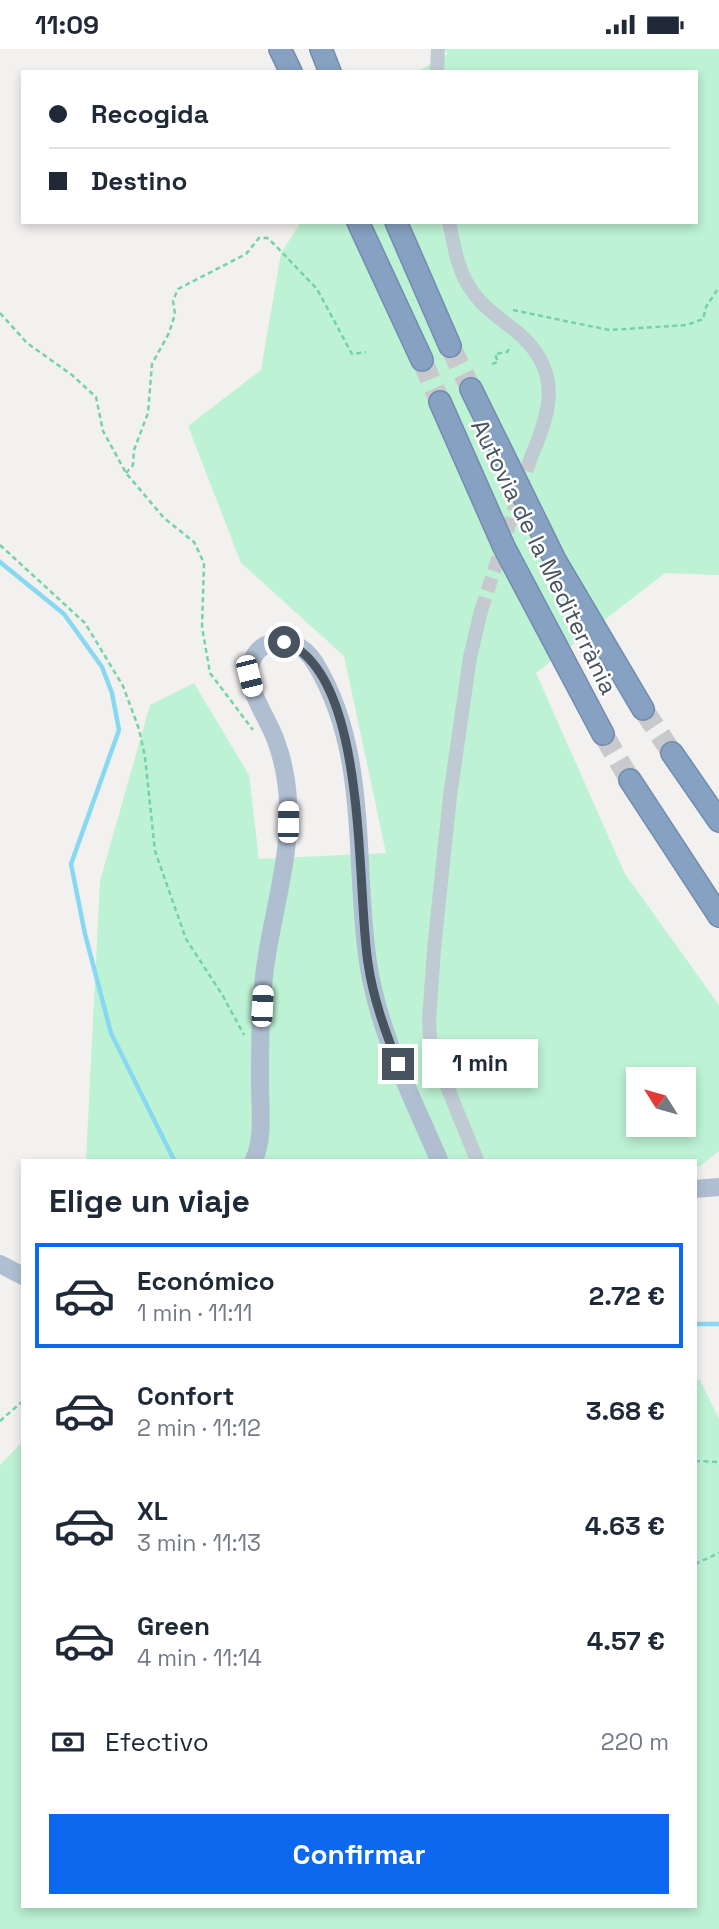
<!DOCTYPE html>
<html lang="es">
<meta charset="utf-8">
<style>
body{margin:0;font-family:"Space Grotesk",sans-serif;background:#f2f2f3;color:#1f2937;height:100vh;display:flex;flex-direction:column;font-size:26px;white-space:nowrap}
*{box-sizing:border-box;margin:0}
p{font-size:23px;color:#747a83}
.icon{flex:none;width:38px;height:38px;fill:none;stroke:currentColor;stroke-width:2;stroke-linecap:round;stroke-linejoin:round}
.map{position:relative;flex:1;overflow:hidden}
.sheet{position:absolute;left:21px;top:1110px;width:676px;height:749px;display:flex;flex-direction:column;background:#fff;border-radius:0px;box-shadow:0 4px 10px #0003}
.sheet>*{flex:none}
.banner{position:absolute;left:21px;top:21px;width:677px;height:154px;border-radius:0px;box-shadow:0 4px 10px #0003;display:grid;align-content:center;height:154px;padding:0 28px;background:#fff}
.needle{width:46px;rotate:307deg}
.controls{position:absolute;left:626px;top:1018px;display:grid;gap:14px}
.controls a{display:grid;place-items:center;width:70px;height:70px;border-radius:0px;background:#fff;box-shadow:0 4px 10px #0003;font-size:35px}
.end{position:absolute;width:32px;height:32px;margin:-16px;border:9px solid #47535f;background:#fff;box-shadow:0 0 0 4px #fff}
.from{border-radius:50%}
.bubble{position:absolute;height:49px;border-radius:0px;background:#fff;box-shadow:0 4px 10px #0003;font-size:23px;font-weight:600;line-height:49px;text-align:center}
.car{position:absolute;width:21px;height:42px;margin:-21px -10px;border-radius:9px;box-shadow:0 0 5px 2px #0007;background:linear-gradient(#fff 24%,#345 0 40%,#fff 0 76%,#345 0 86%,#fff 0)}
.banner b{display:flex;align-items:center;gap:24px;height:66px;font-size:26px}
.banner b+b{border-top:2px solid #e0e1e3}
.banner i{width:18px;height:18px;background:#1f2937}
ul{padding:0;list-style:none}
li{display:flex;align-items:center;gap:21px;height:105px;margin:0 14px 10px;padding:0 14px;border:4px solid transparent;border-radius:0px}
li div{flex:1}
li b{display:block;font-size:26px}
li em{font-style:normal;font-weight:600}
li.selected{border-color:#0e68ef}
li>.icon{width:63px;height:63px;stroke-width:1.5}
h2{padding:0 28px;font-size:32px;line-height:84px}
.pay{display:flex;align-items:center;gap:18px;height:77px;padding:0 28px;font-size:26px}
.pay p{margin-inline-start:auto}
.button{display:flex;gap:14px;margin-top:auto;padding:14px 28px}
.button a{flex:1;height:80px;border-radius:0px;background:#0e68ef;color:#fff;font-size:28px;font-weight:600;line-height:80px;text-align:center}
.status{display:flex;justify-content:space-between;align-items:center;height:49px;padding:0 35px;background:#fff;direction:ltr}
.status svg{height:19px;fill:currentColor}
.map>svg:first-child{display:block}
</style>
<div class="status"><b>11:09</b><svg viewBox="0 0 49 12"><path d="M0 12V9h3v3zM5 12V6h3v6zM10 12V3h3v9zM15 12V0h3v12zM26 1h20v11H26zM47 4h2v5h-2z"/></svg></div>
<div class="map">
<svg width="719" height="1880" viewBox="0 0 719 1880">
<rect width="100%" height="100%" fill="#f3f0f0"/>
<path fill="#bdf2d4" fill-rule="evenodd" d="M445,0H719V526L665,524L536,624L625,825L719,956V1102L700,1117H695V1111H86L100,832L150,656L194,634L249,726L259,810L386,804L344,607L241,514L188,377L261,321L281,204L301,173H696V23H417L448,5ZM639,1031H684V1076H639Z
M695,1330L700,1331L719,1370V1880H0V1416L23,1392V1857H695Z"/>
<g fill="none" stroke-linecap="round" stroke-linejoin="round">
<path stroke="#88d8f2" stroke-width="4.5" d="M0,513L64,565L102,618L112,644L119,681L71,815L85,885L111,984L174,1111
M695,1275H719"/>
<path stroke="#c8c9cc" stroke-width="14" stroke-dasharray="14 7" stroke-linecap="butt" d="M481,562L531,408"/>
<path stroke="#c8c9cc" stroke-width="21" stroke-dasharray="21 10" stroke-linecap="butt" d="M450,297L471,340
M422,311L440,353
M643,660L672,704
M603,685L630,731"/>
<defs>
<path id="motorway" d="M280,0L291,23
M321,0L330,23
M358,173L422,311
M396,173L450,297
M471,340L555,511L643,660
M440,353L504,498L603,685
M672,704L719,772
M630,731L719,867"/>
</defs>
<use href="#motorway" stroke="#718cae" stroke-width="24"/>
<path stroke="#73d3a7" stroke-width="2.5" stroke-dasharray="5 3.5" stroke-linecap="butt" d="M513,261L609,281L687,276L703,270L706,258L719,238
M0,264L27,294L72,326L96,348L103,382L126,424L164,469L194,493L204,514L202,578L210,624L253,681
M492,315L498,313L495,305L507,303L511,297
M126,424L133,416L134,401L148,364L152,315L169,284L175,265L173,252L178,240L246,205L259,189H267L274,195L317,240L352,305L366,303
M0,496L85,574L123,637L139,680L145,708L155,802L186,890L223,947L244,986
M0,1372L23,1352
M695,1412L719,1413
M695,1515L719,1504"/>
<path stroke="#c0cad3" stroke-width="14" d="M437,23L438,0
M449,173C454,196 457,219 470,239C482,258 500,269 517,283C562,321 552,360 531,408
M477,1111L435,1008L430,989L429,971L434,900L450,747L470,608L481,562"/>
<path stroke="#afbfd1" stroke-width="18" d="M254,1111C264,1089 260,1058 260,1034C260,992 260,948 267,906C275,856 291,803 288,752C287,733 283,711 276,692C270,675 259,659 253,642C236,593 291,574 315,614C370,704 353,813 368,913C378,983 412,1047 439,1111
M695,1140L719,1138
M0,1215L23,1227"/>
<use href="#motorway" stroke="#86a1c2" stroke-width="21"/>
</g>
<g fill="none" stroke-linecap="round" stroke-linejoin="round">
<path stroke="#47535f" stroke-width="9" d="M284,593C369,623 356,839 368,914C373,949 385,982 398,1015"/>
</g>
<g text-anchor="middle" stroke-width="5" stroke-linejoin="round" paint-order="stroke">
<g font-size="24" fill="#47535f" stroke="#fff">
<text transform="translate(544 508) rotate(64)" y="8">Autovia de la Mediterrània</text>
</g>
</g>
</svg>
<div class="controls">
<a><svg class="needle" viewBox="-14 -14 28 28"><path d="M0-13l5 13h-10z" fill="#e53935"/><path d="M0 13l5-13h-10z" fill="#747a83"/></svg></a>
</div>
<i class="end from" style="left:284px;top:593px"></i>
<i class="end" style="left:398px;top:1015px"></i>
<div class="bubble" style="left:422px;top:990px;width:116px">1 min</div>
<i class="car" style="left:249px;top:627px;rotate:166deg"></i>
<i class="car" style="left:288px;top:773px;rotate:1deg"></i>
<i class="car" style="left:262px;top:957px;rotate:3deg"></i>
<div class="banner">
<b><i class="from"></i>Recogida</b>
<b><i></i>Destino</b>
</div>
<section class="sheet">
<h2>Elige un viaje</h2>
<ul>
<li class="selected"><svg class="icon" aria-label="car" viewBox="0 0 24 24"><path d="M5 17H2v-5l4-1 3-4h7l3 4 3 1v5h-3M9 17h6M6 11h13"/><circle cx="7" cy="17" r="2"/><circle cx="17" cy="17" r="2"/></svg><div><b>Económico</b><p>1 min · 11:11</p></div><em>2.72 €</em></li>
<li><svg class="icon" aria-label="car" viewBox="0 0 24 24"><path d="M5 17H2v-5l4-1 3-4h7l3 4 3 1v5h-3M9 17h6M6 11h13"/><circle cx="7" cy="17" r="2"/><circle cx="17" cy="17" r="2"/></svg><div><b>Confort</b><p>2 min · 11:12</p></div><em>3.68 €</em></li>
<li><svg class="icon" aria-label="car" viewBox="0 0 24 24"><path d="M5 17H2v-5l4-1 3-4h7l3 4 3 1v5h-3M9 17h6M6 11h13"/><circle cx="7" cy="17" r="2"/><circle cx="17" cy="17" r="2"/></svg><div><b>XL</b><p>3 min · 11:13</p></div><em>4.63 €</em></li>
<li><svg class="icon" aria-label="car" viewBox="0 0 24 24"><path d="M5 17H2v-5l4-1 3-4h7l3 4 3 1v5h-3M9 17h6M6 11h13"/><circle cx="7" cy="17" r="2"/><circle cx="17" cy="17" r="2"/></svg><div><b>Green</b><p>4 min · 11:14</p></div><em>4.57 €</em></li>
</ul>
<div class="pay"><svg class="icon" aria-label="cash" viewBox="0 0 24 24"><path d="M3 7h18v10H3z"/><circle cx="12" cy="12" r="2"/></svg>Efectivo<p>220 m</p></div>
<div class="button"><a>Confirmar</a></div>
</section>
</div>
